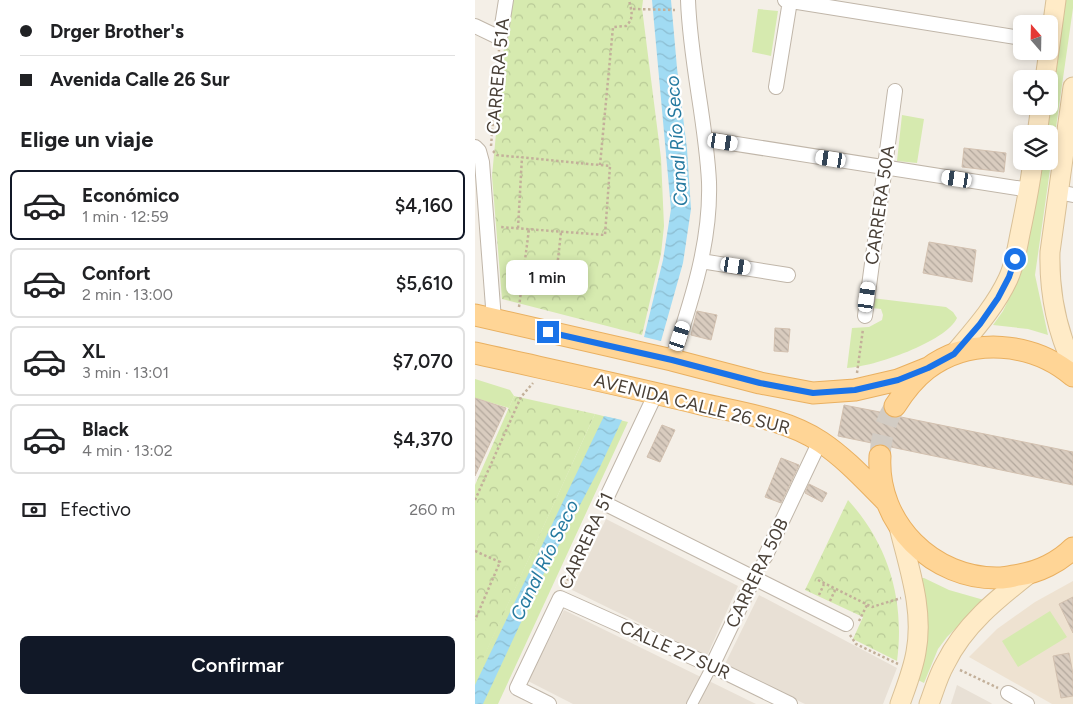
<!DOCTYPE html>
<html lang="es">
<meta charset="utf-8">
<style>
body{margin:0;font-family:Figtree,sans-serif;background:#f2f2f2;color:#202124;height:100vh;display:flex;flex-direction:column;font-size:19px;white-space:nowrap}
*{box-sizing:border-box;margin:0}
p{font-size:16px;color:#757577}
.icon{flex:none;width:28px;height:28px;fill:none;stroke:currentColor;stroke-width:2;stroke-linecap:round;stroke-linejoin:round}
.map{position:relative;flex:1;overflow:hidden}
.details{display:flex;flex-direction:column;background:#fff;width:475px}
.details>*{flex:none}
.hud{display:grid;align-content:center;height:110px;padding:0 20px;background:#fff}
.needle{width:32px;rotate:340deg}
.controls{position:absolute;left:538px;top:15px;display:grid;gap:10px}
.controls a{display:grid;place-items:center;width:45px;height:45px;border-radius:8px;background:#fff;box-shadow:0 2px 8px #0003;font-size:25px}
.end{position:absolute;width:22px;height:22px;margin:-11px;border:6px solid #1a73e8;background:#fff;box-shadow:0 0 0 2px #fff}
.from{border-radius:50%}
.bubble{position:absolute;height:35px;border-radius:8px;background:#fff;box-shadow:0 2px 8px #0003;font-size:16px;font-weight:600;line-height:35px;text-align:center}
.car{position:absolute;width:15px;height:30px;margin:-15px -8px;border-radius:6px;box-shadow:0 0 4px 1px #0007;background:linear-gradient(#fff 24%,#345 0 40%,#fff 0 76%,#345 0 86%,#fff 0)}
.hud b{display:flex;align-items:center;gap:18px;height:48px;font-size:19px}
.hud b+b{border-top:1px solid #e0e0e0}
.hud i{width:12px;height:12px;background:#202124}
ul{padding:0;list-style:none}
li{display:flex;align-items:center;gap:15px;height:70px;margin:0 10px 8px;padding:0 10px;border:2px solid #e0e0e0;border-radius:8px}
li div{flex:1}
li b{display:block;font-size:19px}
li em{font-style:normal;font-weight:600}
li.on{border-color:#111827}
li>.icon{width:45px;height:45px;stroke-width:1.5}
h2{padding:0 20px;font-size:22px;line-height:60px}
.pay{display:flex;align-items:center;gap:12px;height:55px;padding:0 20px;font-size:19px}
.pay p{margin-inline-start:auto}
.action{display:flex;gap:10px;margin-top:auto;padding:10px 20px}
.action a{flex:1;height:58px;border-radius:8px;background:#111827;color:#fff;font-size:20px;font-weight:600;line-height:58px;text-align:center}
main{display:flex;flex:1;min-height:0}
.map>svg:first-child{display:block}
</style>
<main>
<section class="details">
<div class="hud">
<b><i class="from"></i>Drger Brother's</b>
<b><i></i>Avenida Calle 26 Sur</b>
</div>
<h2>Elige un viaje</h2>
<ul>
<li class="on"><svg class="icon" aria-label="car" viewBox="0 0 24 24"><path d="M5 17H2v-5l4-1 3-4h7l3 4 3 1v5h-3M9 17h6M6 11h13"/><circle cx="7" cy="17" r="2"/><circle cx="17" cy="17" r="2"/></svg><div><b>Económico</b><p>1 min · 12:59</p></div><em>$4,160</em></li>
<li><svg class="icon" aria-label="car" viewBox="0 0 24 24"><path d="M5 17H2v-5l4-1 3-4h7l3 4 3 1v5h-3M9 17h6M6 11h13"/><circle cx="7" cy="17" r="2"/><circle cx="17" cy="17" r="2"/></svg><div><b>Confort</b><p>2 min · 13:00</p></div><em>$5,610</em></li>
<li><svg class="icon" aria-label="car" viewBox="0 0 24 24"><path d="M5 17H2v-5l4-1 3-4h7l3 4 3 1v5h-3M9 17h6M6 11h13"/><circle cx="7" cy="17" r="2"/><circle cx="17" cy="17" r="2"/></svg><div><b>XL</b><p>3 min · 13:01</p></div><em>$7,070</em></li>
<li><svg class="icon" aria-label="car" viewBox="0 0 24 24"><path d="M5 17H2v-5l4-1 3-4h7l3 4 3 1v5h-3M9 17h6M6 11h13"/><circle cx="7" cy="17" r="2"/><circle cx="17" cy="17" r="2"/></svg><div><b>Black</b><p>4 min · 13:02</p></div><em>$4,370</em></li>
</ul>
<div class="pay"><svg class="icon" aria-label="cash" viewBox="0 0 24 24"><path d="M3 7h18v10H3z"/><circle cx="12" cy="12" r="2"/></svg>Efectivo<p>260 m</p></div>
<div class="action"><a>Confirmar</a></div>
</section>
<div class="map">
<svg width="598" height="704" viewBox="0 0 598 704">
<defs>
<pattern id="forest-crowns" width="20" height="18" patternUnits="userSpaceOnUse" patternTransform="scale(1.25)"><rect width="20" height="18" fill="#d6eaaf"/><path d="M2 6a3 3 0 1 1 6 0M12 15a3 3 0 1 1 6 0" fill="none" stroke="#b9ca97"/></pattern>
<pattern id="water-waves" width="16" height="10" patternUnits="userSpaceOnUse" patternTransform="scale(1.25)"><rect width="16" height="10" fill="#a1dbf3"/><path d="M0 5q4-4 8 0t8 0" fill="none" stroke="#8cbdd1"/></pattern>
<pattern id="building-back-hatch" width="6" height="6" patternUnits="userSpaceOnUse" patternTransform="scale(1.25)"><rect width="6" height="6" fill="#d9ccbf"/><path d="M-1 5l2 2M0 0l6 6M5-1l2 2" fill="none" stroke="#b2a79c"/></pattern>
</defs>
<rect width="100%" height="100%" fill="#f4efe7"/>
<path fill="#e8e0d5" d="M131,519L263,586L232,656L97,590Z
M284,595L422,668L408,704H330L249,666Z
M89,610L281,704H98L53,681Z
M482,685L516,703L517,704H476Z"/>
<path fill="#eee2d1" d="M598,581V704H577L494,657L522,629L560,602Z"/>
<path fill="#d6eaaf" d="M589,0H598V8L560,275L573,335L553,329L518,325L528,311L545,276L566,161H574V134H570Z
M283,9L303,11L296,56L277,52Z
M427,115L449,119L442,163L422,161Z
M397,298L471,307L478,312L482,318C471,342 398,367 372,368L377,328L394,327L407,320L408,315L406,309L397,308Z
M0,379L35,390L39,396L34,408L0,398Z
M120,414L153,422L23,704H0V658L7,660Z
M445,578H449L474,590L509,600L472,637L463,649L449,683L443,680Z
M575,611L592,637L543,667L527,641Z"/>
<path fill="url(#forest-crowns)" d="M36,0H168L167,8L186,158L189,226L186,254L167,335L27,299L17,176L30,37Z
M39,396L120,414L7,661L0,658V485Z
M373,500C414,545 430,601 422,661L378,639L388,617L330,590Z"/>
<path fill="url(#water-waves)" d="M177,0H196L202,68L212,149L216,209L208,263L186,341L169,337L188,260L196,209Z
M129,416L147,420L124,469L67,577L8,704H0V685Z"/>
<path fill="url(#building-back-hatch)" stroke="#d2c0af" d="M489,148L531,153L529,172L487,167Z
M454,242L501,250L497,282L448,273Z
M222,311L242,315L236,340L216,335Z
M300,328L315,329L313,352L299,351Z
M0,398L31,408L0,476Z
M369,405L410,413L419,418L426,417L598,452V485L363,436Z
M187,425L200,430L185,462L172,457Z
M306,458L324,465L306,503L290,497Z
M334,484L352,493L347,502L330,493Z
M598,597V633L584,604Z
M594,653L598,674V696L586,698L578,656Z"/>
<g fill="none" stroke-linecap="round" stroke-linejoin="round">
<path stroke="#d2ccc4" stroke-width="21" stroke-dasharray="21 11" stroke-linecap="butt" d="M405,456C406,439 410,421 420,406"/>
<defs>
<path id="pedestrian" d="M279,578L290,557
M217,704L237,666"/>
<path id="minor" d="M310,0L546,38
M0,26L25,38L31,0
M301,87L315,1
M230,139L554,190
M0,147L4,151L7,162L19,320
M583,192L598,195
M226,261L313,275
M390,316L420,91
M197,360C216,302 236,243 234,182C231,121 215,61 213,0
M181,393L129,503L371,624
M290,557L345,441
M237,666L279,578
M533,693L552,704
M74,704L42,688L85,598L237,666L315,704"/>
<path id="secondary" d="M574,51L581,0
M570,79L574,51
M598,87L575,252C574,292 581,329 598,365
M562,134L566,106
M479,354C499,330 520,307 533,279C540,264 542,249 545,234C550,210 555,186 558,161
M424,527C434,568 449,610 441,652C438,670 431,687 425,704
M454,704C459,691 463,676 470,664C489,625 522,599 555,573"/>
<path id="primary" d="M0,315L197,360L285,383L338,393L380,390L423,380L453,368
M0,353C76,370 151,386 226,404C266,413 311,419 346,442C370,458 390,480 410,500
M420,406C429,392 439,379 452,369C496,336 558,342 598,376
M405,456C401,523 458,580 525,578C531,578 538,576 544,575C564,572 584,562 598,548"/>
</defs>
<use href="#pedestrian" stroke="#c0b6a9" stroke-width="12"/>
<use href="#minor" stroke="#c0b6a9" stroke-width="16"/>
<use href="#secondary" stroke="#d9c097" stroke-width="21"/>
<use href="#primary" stroke="#e9b061" stroke-width="23"/>
<path stroke="#c3b09a" stroke-width="2.5" stroke-dasharray="2.5 2.5" stroke-linecap="butt" d="M158,9L200,10
M16,146L24,50
M18,151L22,155L135,166L130,235L25,227
M125,165L138,27L151,26C160,18 156,10 154,0
M43,228L47,157
M48,274L81,277L86,232
M44,307L54,229
M382,373L388,329
M0,500L46,397L58,383
M0,551L25,562L0,620
M343,580L397,607L426,598
M90,585L123,516
M344,595L349,584
M355,601L360,590
M384,621L392,605
M375,635L381,644L423,664
M485,670L523,688"/>
<use href="#pedestrian" stroke="#fff" stroke-width="10"/>
<use href="#minor" stroke="#fff" stroke-width="14"/>
<use href="#secondary" stroke="#ffebc7" stroke-width="19"/>
<use href="#primary" stroke="#ffd596" stroke-width="21"/>
</g>
<g fill="none" stroke-linecap="round" stroke-linejoin="round">
<path stroke="#1a73e8" stroke-width="6" d="M73,332L197,360L285,383L338,393L380,390L423,380L453,368L479,354L505,324L523,298L534,277L540,259"/>
</g>
<g text-anchor="middle" stroke-width="4.5" stroke-linejoin="round" paint-order="stroke">
<g font-size="18" fill="#483f36" stroke="#fff">
<text transform="translate(23 76) rotate(-85)" y="6">CARRERA 51A</text>
<text transform="translate(405 205) rotate(-82)" y="6">CARRERA 50A</text>
<text transform="translate(217 404) rotate(14)" y="6">AVENIDA CALLE 26 SUR</text>
<text transform="translate(111 541) rotate(-65)" y="6">CARRERA 51</text>
<text transform="translate(282 573) rotate(-64)" y="6">CARRERA 50B</text>
<text transform="translate(200 650) rotate(24)" y="6">CALLE 27 SUR</text>
</g>
<g font-size="19" font-style="italic" fill="#267aa0" stroke="#fff">
<text transform="translate(201 141) rotate(-94)" y="7">Canal Río Seco</text>
<text transform="translate(69 560) rotate(-64)" y="7">Canal Río Seco</text>
</g>
</g>
</svg>
<div class="controls">
<a><svg class="needle" viewBox="-14 -14 28 28"><path d="M0-13l5 13h-10z" fill="#e53935"/><path d="M0 13l5-13h-10z" fill="#757577"/></svg></a>
<a><svg class="icon" aria-label="locate" viewBox="0 0 24 24"><circle cx="12" cy="12" r="6"/><path d="M12 2v4M12 18v4M2 12h4M18 12h4"/></svg></a>
<a><svg class="icon" aria-label="layers" viewBox="0 0 24 24"><path d="M12 4l9 5-9 5-9-5zM3 14l9 5 9-5"/></svg></a>
</div>
<i class="end from" style="left:540px;top:259px"></i>
<i class="end" style="left:73px;top:332px"></i>
<div class="bubble" style="left:31px;top:260px;width:82px">1 min</div>
<i class="car" style="left:248px;top:142px;rotate:99deg"></i>
<i class="car" style="left:356px;top:159px;rotate:279deg"></i>
<i class="car" style="left:482px;top:179px;rotate:279deg"></i>
<i class="car" style="left:261px;top:266px;rotate:99deg"></i>
<i class="car" style="left:392px;top:297px;rotate:8deg"></i>
<i class="car" style="left:205px;top:336px;rotate:18deg"></i>
</div>
</main>
